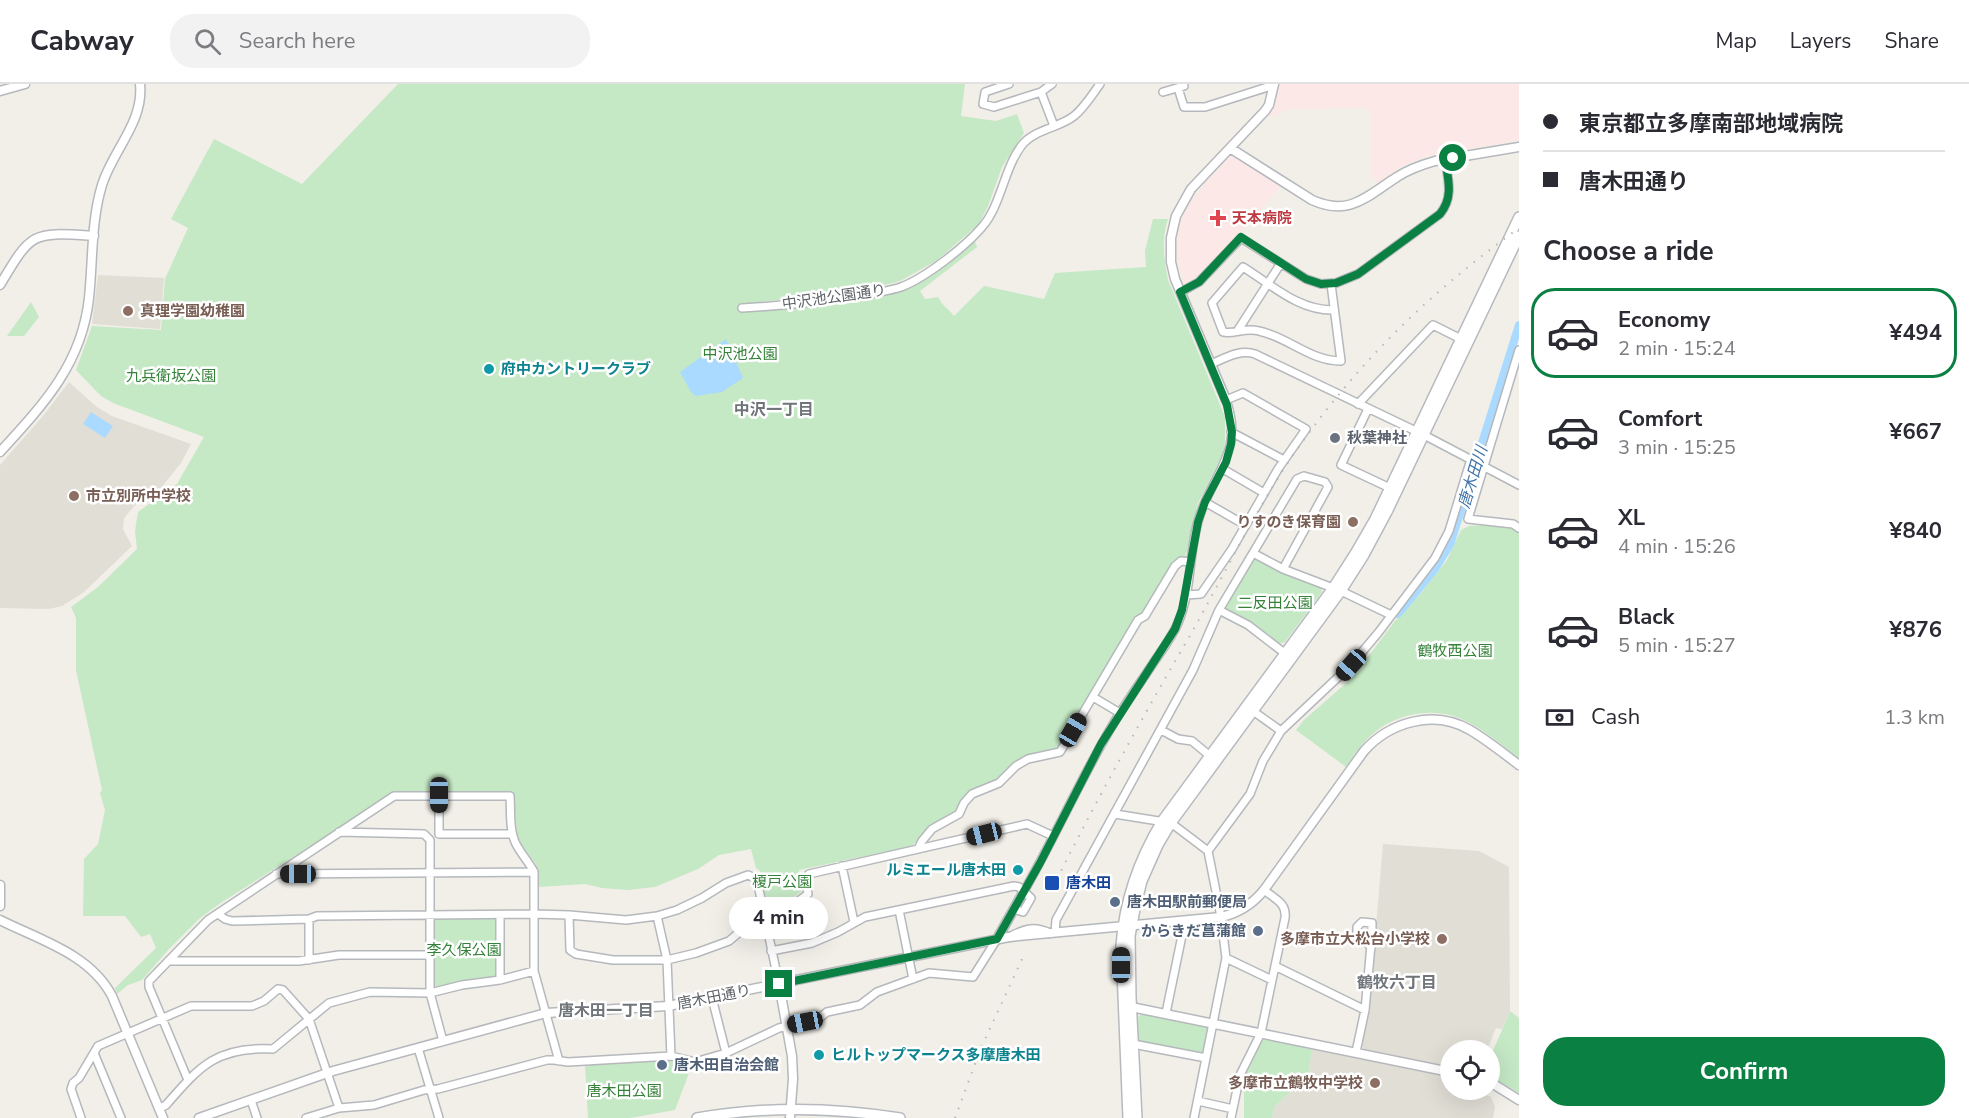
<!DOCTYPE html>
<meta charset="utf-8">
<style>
body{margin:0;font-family:"Nunito Sans","Noto Sans JP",sans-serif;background:#f2f2f3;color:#2b2b33;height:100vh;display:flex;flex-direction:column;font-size:22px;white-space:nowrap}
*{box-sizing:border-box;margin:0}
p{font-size:20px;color:#7c7c81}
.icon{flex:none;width:33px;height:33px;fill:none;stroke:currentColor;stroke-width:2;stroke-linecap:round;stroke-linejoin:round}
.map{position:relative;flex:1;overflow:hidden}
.details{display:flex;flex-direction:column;background:#fff;width:450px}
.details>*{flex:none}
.hud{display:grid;align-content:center;height:132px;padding:0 24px;background:#fff}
.controls{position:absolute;left:1440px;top:956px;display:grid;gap:12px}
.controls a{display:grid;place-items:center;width:60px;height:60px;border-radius:50%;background:#fff;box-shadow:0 6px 24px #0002;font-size:30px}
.end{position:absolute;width:27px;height:27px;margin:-14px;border:8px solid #0b8043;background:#fff;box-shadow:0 0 0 3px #fff}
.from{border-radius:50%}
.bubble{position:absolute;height:42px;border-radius:21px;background:#fff;box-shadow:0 6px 24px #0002;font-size:20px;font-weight:700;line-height:42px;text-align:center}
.car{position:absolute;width:18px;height:36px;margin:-18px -9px;border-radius:8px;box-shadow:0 0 4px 2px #0007;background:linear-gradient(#222 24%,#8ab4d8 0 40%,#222 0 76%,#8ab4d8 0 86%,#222 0)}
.hud b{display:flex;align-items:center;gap:21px;height:57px;font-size:22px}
.hud b+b{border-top:2px solid #e1e1e2}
.hud i{width:15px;height:15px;background:#2b2b33}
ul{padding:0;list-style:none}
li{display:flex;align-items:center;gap:18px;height:90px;margin:0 12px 9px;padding:0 12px;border:3px solid transparent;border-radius:24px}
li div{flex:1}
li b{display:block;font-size:22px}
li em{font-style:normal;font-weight:700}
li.on{border-color:#0b8043}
li>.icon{width:54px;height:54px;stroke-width:1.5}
h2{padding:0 24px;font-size:27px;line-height:72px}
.pay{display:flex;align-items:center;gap:15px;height:66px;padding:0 24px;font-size:22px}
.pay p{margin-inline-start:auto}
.action{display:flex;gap:12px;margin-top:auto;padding:12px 24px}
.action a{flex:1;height:69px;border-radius:24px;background:#0b8043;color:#fff;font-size:24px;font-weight:700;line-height:69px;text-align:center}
header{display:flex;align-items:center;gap:36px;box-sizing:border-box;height:84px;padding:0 30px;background:#fff;border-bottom:2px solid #e1e1e2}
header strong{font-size:28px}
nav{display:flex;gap:33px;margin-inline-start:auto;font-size:21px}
.search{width:420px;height:54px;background:#f2f2f3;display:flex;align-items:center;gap:15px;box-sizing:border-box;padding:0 21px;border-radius:24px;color:#7c7c81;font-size:22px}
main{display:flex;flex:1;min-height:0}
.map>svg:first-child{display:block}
</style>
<header>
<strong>Cabway</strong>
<div class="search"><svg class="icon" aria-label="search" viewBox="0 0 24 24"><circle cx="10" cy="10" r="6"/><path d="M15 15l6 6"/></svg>Search here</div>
<nav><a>Map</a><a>Layers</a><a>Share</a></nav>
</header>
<main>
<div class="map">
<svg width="1519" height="1034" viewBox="0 0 1519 1034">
<rect width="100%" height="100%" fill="#f1efe8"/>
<path fill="#e1ded6" d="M98,191L164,194L160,245L92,240Z
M69,298L97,323L112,332L191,360L181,379L160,405L137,419L124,434L123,445L132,462L84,508L62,522L49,525L0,524V381L43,332Z
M1383,760L1479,767L1509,783L1510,927L1502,945L1496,944L1487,966H1450V983L1364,965L1361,961L1369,926Z
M1312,965L1450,993V1005H1473L1491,1013L1495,1023L1493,1034H1272L1275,1022L1308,992Z"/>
<path fill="#fce8e6" d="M1278,0H1519V56L1423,73L1399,84L1378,99L1372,92L1371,27H1367V24L1289,25L1273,32L1266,31L1275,15Z
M1229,73H1234L1281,103L1198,195L1188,201H1185L1177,177L1176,157L1180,140L1184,128L1196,110Z"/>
<path fill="#c5e8c5" d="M398,0H965L961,32L996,37L1017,30L1024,49L1002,83L988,122L979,140L936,177L900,197L874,204L751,219V228C802,223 874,221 919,198C939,188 957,171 975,157L977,163L920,207L925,215L938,213C943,223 948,224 954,232L984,202L1044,215L1055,189L1146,183L1145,167L1153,135H1168C1161,156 1164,176 1168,196L1225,333V358L1223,370L1198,419L1185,474H1178L1173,479L1057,666L1037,668L1026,673L999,694L970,707L962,716L956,727L928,743L912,762L799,786L802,805L801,808L772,829L768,827L760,787L756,784L751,765L719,771L698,785L655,803L628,806L602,804L585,800L538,803V788L536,780L521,760L517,749L513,707L396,708L222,818L200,834L169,865L142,896L128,901L117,910L115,904L156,864L150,850L141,853L125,832H83L84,775L98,760L105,726L100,709L102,706L76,586V534L71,523L98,503L137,465L135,447L138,428L177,400L204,353L113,319L101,312L76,286L92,242L161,246L165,195L188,144L171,135L214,55L302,100Z
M31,218L39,233L24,252H7Z
M1488,439L1512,443L1519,448V674C1501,660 1483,645 1462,635C1434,623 1398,629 1375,648C1363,657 1354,671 1346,683L1296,646L1304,636L1345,600L1358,586L1395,537L1420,510L1447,476L1461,446L1469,442L1486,441Z
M1257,475L1321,503L1322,508L1285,558L1278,560L1250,538L1227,527L1225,521L1252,476Z
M433,835H496L497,890L494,894L460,897L438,904L433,900Z
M1510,927L1519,934V1009L1490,992V974Z
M1142,930L1206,942L1209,947L1204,968L1200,970L1141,958L1138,955V933Z
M1267,954L1312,965L1308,992L1275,1022L1272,1034H1244V994L1262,957Z
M673,976L692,981L675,1026L630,1034H588L585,981Z"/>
<path fill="#aadaff" d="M726,255L743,294L722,308L696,312L691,308L680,288Z
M91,328L113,342L105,354L83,340Z"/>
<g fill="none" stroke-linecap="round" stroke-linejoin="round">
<path stroke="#aadaff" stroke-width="8" d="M1398,530L1435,485L1450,461L1519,241"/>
<defs>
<path id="minor" d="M1009,0L985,8L983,20L994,23L1041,8L1052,0
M1178,4L1184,23H1205L1274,1
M1041,8L1054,42
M1163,8L1184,2
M1331,200L1341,277C1310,277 1288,253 1259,247C1245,243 1233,251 1223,248L1212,219L1243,183C1272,201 1299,227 1334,226
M1181,208L1199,198L1241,154L1306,195L1321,200L1336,199L1358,190L1440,130C1454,113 1448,95 1445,75
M742,224C776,222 809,219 843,214C862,211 882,209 901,203C925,194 965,163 982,143C1001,122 1004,84 1022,61C1035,45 1059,44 1074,32C1084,24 1092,11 1100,0
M1238,246L1281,179
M1519,266L1468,435L1513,440L1519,444
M1211,280C1225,274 1240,265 1255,270L1424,351L1519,401
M1358,320L1433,241L1461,255
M1368,325L1341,381L1390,404
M1231,348L1284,376
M1223,385L1264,409
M1205,418L1245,441
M1253,469L1283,485L1341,507L1391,531
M1219,526L1248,541L1287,571
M1093,613L1120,629
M1253,627L1281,647
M1161,646L1178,655L1192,657L1210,672
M439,711V750H512
M1115,730L1171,739L1208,767
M339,748L424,750L430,756V909L443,957
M918,765L922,757L932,745L959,730L964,719L972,710L999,699L1016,682L1028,675L1060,668L1138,536L1145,532L1175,482L1181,477L1190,478
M842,782L854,838
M276,790L534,788
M1024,807C1055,753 1080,696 1112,642C1125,620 1140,599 1154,578C1163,565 1172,553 1178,539C1193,504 1188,463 1201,428C1216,386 1244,365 1226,316L1243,309L1306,345L1278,385L1232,465L1201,510L1186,511
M899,826L913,895
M218,830L225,835L232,837L309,835L317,832L534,830L569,831L626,836L657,832L677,826L702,814L726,799L748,791L755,794L758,801L779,900
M500,831V896
M569,831L570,866L576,870L613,876H667L696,869L729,857L742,846L767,840L808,810L805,794L809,790L1027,740L1053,752
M657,832L667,876L671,972
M309,835V876
M1055,848L1056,836L1193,586L1219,526L1297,395L1304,392L1325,398L1328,403L1283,485
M771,867L812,859L838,848L865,833L1014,802L1019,803L1031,814L1023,828L1014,825
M1226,874L1272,896
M168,877H299L339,871H430
M1275,882L1365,926
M712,914L726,969
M1166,929L1185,837
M1133,960L1206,974
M418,964L439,1034
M1356,968L1365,926L1370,872C1371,861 1372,850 1372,839L1362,838L1357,843V849L1367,858L1371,864
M94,969L121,1034
M188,996L149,903V897L208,836L394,712H510C511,727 509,746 516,760C521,770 529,778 534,788V887L559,977
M251,1016L257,1034
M1198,1017L1233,1025
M160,1024L166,1021C200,982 217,962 273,965L329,919L370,908L430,909L462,901L500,896L534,887
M81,1034L71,1005L73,999L79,994L98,962L191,922H252L264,917L278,905L283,906L309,935L339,1024
M306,1034L339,1024L374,1021L424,1006L438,1005L547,976H554L568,978L671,972L695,978L726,969L779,944L817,936L827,928L860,921L877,908L929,889L973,893L997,855
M1194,1034L1226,874L1221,833L1208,767L1250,710L1263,677L1281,647L1351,581L1378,549L1435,474L1449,447L1471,375
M1231,1034L1240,991L1261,949L1285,834C1287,819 1275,815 1264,806"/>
<path id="tertiary" d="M0,7L25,0
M1230,64L1312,116C1350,133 1367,112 1397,93C1409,85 1421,81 1435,77L1519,63
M0,201C32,147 32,148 94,152
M1226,316L1175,195L1171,178V154L1176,132L1191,105L1265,27L1269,21L1274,0
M0,368C43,321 82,280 89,214C93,176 91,137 102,101C113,66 144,38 140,0
M0,801V822
M0,836C40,856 90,870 112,912L163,1034
M1050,849L1221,833C1239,829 1252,821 1264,806L1364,667C1390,638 1434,625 1470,646C1487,656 1503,669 1519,681
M997,855L1024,807
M779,900L792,972L793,995L790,1034
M1131,923L1450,988
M1490,998L1519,1016
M199,1034L333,987L546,929L668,922L1009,853"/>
<path id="secondary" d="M697,1034C765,1022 832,1023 900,1034
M1128,1034L1121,862C1124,818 1139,775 1162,737L1333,504L1356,468L1375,435L1519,133
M1137,1034L1131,914L1130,852L1136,820L1142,797L1158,761L1171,739L1341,507L1364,471L1387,428L1519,152"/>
</defs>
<use href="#minor" stroke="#b5b8bc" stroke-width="10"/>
<use href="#tertiary" stroke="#b5b8bc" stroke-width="11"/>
<use href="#secondary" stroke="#b6babf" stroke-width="12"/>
<use href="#minor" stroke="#fff" stroke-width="7"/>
<use href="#tertiary" stroke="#fff" stroke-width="8"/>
<use href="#secondary" stroke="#fff" stroke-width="9"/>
<path stroke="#b6b7b8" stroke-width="2" stroke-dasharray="1.5 8" stroke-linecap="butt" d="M1057,795C1099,711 1145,629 1192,548C1225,489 1255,427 1293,371C1358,278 1428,210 1519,144
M955,1034L981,964L1023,873"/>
<defs>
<path id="minor-bridge" d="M1011,852C1026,844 1035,842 1050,849"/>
<path id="tertiary-bridge" d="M1009,853L1050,849"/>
</defs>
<use href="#minor-bridge" stroke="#b5b8bc" stroke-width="10" stroke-linecap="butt"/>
<use href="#tertiary-bridge" stroke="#b5b8bc" stroke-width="11" stroke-linecap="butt"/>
<use href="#minor-bridge" stroke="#fff" stroke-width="7"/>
<use href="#tertiary-bridge" stroke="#fff" stroke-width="8"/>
</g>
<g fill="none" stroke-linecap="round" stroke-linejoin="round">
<path stroke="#0b8043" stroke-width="8" d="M779,900L997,855L1040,779L1101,660L1175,545L1182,526L1198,438L1205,418L1226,378L1231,360L1232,348L1227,321L1180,208L1199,198L1241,153L1306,195L1321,200L1336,199L1358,190L1440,130C1454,113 1448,95 1445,75L1453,74"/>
</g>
<path fill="#e0444e" stroke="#fff" stroke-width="2" d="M1215 125h6v6h6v6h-6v6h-6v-6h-6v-6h6z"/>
<g fill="#8d6e63" stroke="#fff" stroke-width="2">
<circle cx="128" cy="227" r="6"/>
<circle cx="74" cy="412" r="6"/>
<circle cx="1353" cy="438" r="6"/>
<circle cx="1442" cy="855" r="6"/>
<circle cx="1375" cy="999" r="6"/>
</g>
<g fill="#0f9aa8" stroke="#fff" stroke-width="2">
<circle cx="489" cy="285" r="6"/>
<circle cx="1018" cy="786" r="6"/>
<circle cx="819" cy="971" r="6"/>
</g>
<circle fill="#6b7280" stroke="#fff" stroke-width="2" cx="1335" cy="354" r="6"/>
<rect fill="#1a4fb4" stroke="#fff" stroke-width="2" x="1044" y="791" width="16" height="16" rx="3"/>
<g fill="#5c6f8a" stroke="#fff" stroke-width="2">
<circle cx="1115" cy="818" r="6"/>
<circle cx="1258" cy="847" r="6"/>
<circle cx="662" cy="981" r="6"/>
</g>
<g text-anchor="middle" stroke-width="5" stroke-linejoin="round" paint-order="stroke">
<g font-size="15" font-weight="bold" fill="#be3a42" stroke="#fff" text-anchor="start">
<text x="1232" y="139">天本病院</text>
</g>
<g font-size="15" fill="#5f6368" stroke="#fff">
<text transform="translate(834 213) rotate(-8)" y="5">中沢池公園通り</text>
<text transform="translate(714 913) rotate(-11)" y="5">唐木田通り</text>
</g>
<g font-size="15" font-weight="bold" fill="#785e54" stroke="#fff" text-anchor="end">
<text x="140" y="232" text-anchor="start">真理学園幼稚園</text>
<text x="86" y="417" text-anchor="start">市立別所中学校</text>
<text x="1341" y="443">りすのき保育園</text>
<text x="1430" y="860">多摩市立大松台小学校</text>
<text x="1363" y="1004">多摩市立鶴牧中学校</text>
</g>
<g font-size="15" fill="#348238" stroke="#fff">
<text x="740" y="275">中沢池公園</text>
<text x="171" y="297">九兵衛坂公園</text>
<text x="1275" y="524">二反田公園</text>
<text x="1455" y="572">鶴牧西公園</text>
<text x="782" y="803">榎戸公園</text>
<text x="464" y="871">李久保公園</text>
<text x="624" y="1012">唐木田公園</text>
</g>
<g font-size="15" font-weight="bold" fill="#0d838f" stroke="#fff" text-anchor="start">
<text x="501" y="290">府中カントリークラブ</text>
<text x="1006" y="791" text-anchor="end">ルミエール唐木田</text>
<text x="831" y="976">ヒルトップマークス多摩唐木田</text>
</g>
<g font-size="15" font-weight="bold" fill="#5b616d" stroke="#fff" text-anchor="start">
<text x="1347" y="359">秋葉神社</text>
</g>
<g font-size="15" font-weight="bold" fill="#164399" stroke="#fff" text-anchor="start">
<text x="1066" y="804">唐木田</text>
</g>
<g font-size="15" font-weight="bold" fill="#4e5e75" stroke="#fff" text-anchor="start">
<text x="1127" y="823">唐木田駅前郵便局</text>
<text x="1246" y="852" text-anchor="end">からきだ菖蒲館</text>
<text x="674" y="986">唐木田自治会館</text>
</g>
<g font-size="16" font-weight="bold" fill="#70757a" stroke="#fff">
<text x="774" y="331">中沢一丁目</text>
<text x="1397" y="904">鶴牧六丁目</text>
<text x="606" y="932">唐木田一丁目</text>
</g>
<g font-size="16" font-style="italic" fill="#4174aa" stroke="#fff">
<text transform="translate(1472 393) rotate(-73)" y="6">唐木田川</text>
</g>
</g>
</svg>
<div class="controls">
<a><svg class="icon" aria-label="locate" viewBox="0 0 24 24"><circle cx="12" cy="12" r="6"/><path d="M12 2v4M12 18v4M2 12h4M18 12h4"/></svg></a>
</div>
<i class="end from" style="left:1453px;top:74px"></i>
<i class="end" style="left:779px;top:900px"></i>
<div class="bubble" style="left:729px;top:813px;width:99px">4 min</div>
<i class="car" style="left:1351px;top:581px;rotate:222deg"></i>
<i class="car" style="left:1073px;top:646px;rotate:30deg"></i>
<i class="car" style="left:439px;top:711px;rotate:180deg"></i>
<i class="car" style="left:984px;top:750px;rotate:256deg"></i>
<i class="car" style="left:298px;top:790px;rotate:270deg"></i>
<i class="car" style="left:1121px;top:881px;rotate:0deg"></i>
<i class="car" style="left:805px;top:938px;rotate:259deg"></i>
</div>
<section class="details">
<div class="hud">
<b><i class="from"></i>東京都立多摩南部地域病院</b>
<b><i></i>唐木田通り</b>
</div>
<h2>Choose a ride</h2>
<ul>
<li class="on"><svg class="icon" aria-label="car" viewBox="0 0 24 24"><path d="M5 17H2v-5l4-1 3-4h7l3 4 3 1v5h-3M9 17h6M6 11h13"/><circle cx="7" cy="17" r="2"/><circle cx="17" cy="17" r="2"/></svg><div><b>Economy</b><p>2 min · 15:24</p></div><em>¥494</em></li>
<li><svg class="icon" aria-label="car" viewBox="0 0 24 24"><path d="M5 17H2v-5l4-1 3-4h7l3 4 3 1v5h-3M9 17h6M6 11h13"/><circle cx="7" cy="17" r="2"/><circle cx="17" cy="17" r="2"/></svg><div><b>Comfort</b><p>3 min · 15:25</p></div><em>¥667</em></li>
<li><svg class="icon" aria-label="car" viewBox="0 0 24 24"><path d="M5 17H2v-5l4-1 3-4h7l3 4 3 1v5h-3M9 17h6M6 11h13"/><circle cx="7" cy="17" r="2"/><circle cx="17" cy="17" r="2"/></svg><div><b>XL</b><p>4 min · 15:26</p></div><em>¥840</em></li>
<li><svg class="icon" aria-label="car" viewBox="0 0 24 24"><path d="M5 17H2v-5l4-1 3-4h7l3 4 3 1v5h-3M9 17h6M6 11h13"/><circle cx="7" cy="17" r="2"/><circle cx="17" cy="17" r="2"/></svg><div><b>Black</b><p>5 min · 15:27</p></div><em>¥876</em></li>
</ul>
<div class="pay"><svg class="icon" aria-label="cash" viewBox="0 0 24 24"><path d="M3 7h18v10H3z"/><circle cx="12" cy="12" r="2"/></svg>Cash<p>1.3 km</p></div>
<div class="action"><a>Confirm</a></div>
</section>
</main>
